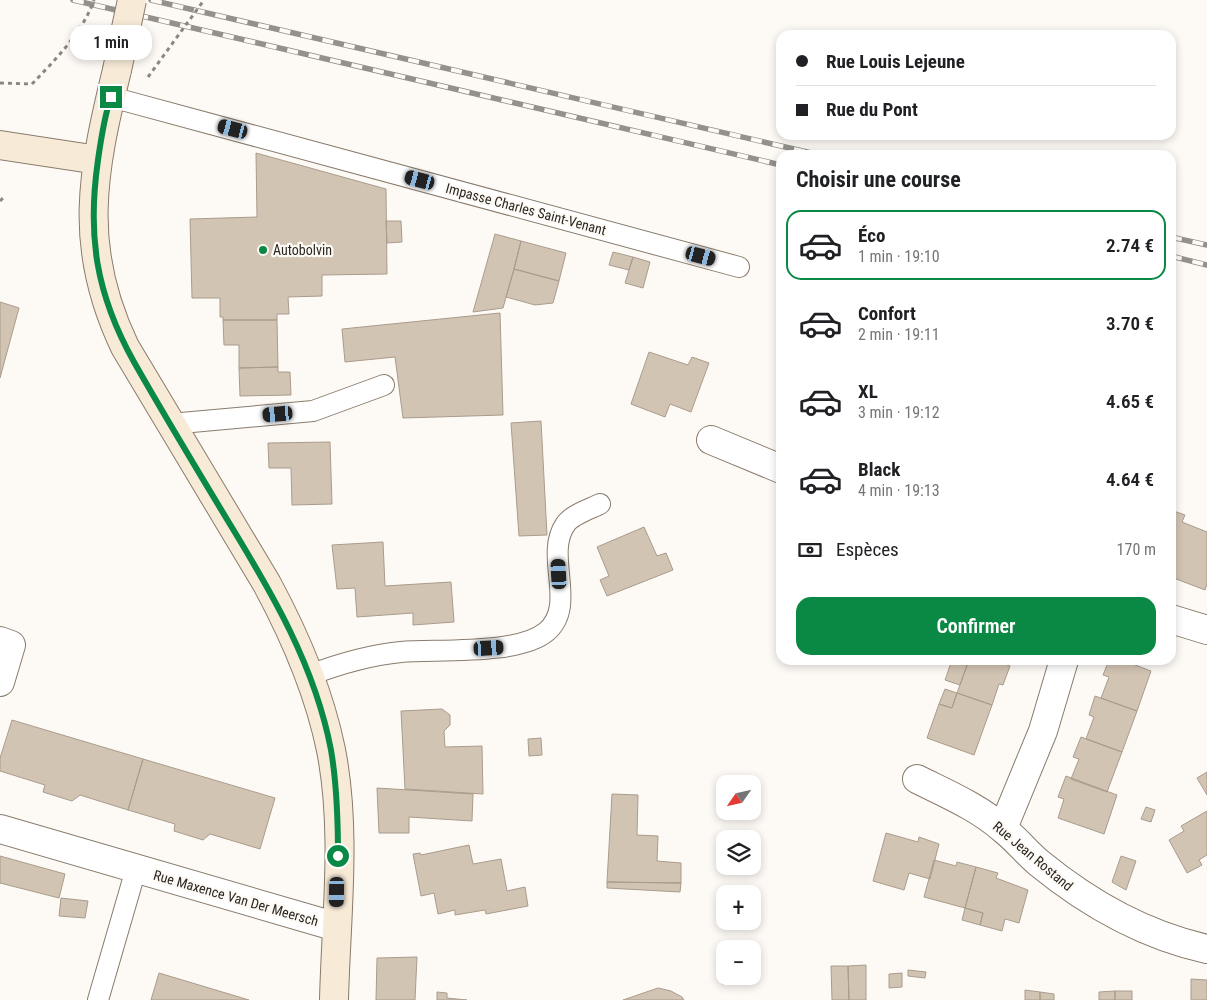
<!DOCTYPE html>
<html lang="fr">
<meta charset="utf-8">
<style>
body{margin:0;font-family:"Roboto Condensed",sans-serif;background:#f6f6f6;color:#202124;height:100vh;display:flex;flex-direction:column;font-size:19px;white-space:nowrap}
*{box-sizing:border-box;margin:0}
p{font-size:16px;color:#757577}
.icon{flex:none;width:28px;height:28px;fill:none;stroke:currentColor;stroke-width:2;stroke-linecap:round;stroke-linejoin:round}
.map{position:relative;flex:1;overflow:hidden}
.details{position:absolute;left:776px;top:150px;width:400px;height:515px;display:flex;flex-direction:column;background:#fff;border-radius:15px;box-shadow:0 2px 8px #0003}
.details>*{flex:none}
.hud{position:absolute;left:776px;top:30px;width:400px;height:110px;border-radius:15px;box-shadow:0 2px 8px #0003;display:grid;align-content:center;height:110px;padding:0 20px;background:#fff}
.needle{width:32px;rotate:236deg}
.controls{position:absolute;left:716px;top:775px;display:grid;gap:10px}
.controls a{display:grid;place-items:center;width:45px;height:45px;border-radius:10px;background:#fff;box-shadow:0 2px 8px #0003;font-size:25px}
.end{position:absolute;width:22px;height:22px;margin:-11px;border:6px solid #0a8945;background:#fff;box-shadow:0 0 0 2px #fff}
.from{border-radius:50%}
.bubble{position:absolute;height:35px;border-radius:15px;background:#fff;box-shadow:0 2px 8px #0003;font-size:16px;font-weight:600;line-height:35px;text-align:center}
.car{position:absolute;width:15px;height:30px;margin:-15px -8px;border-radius:6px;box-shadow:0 0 4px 1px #0007;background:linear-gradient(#222 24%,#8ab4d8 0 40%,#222 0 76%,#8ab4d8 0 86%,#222 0)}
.hud b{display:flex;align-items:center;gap:18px;height:48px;font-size:19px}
.hud b+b{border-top:1px solid #e0e0e0}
.hud i{width:12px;height:12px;background:#202124}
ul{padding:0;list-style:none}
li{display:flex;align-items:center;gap:15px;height:70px;margin:0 10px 8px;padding:0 10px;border:2px solid transparent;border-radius:15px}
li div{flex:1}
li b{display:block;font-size:19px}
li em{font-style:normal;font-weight:600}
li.on{border-color:#0a8945}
li>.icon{width:45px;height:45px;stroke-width:1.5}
h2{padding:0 20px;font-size:22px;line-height:60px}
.pay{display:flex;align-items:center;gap:12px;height:55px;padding:0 20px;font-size:19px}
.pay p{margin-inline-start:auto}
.button{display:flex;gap:10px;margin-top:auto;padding:10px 20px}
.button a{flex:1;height:58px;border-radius:15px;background:#0a8945;color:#fff;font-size:20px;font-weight:600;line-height:58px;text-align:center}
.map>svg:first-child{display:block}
</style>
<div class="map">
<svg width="1207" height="1000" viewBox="0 0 1207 1000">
<rect width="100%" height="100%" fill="#fdfaf6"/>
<path fill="#d2c4b3" stroke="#aa9c8c" d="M256,153L386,189L387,274L322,275V296L288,297L289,314H277V320H223V317H220V298H192L190,219L257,217Z
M386,221H401L402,242L387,243Z
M495,234L521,241L514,269L503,308L473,312Z
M521,241L566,253L559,281L514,269Z
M613,252L633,257L629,270L609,265Z
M633,257L650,262L643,288L625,283Z
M514,269L559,281L553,303L535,305L506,297Z
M0,302L19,308L0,378Z
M500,313L503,415L403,418L395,357L345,362L342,329Z
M223,320H277L278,367L239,368V345H224Z
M649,352L688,365L692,357L709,363L691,412L670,404L665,417L631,404Z
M278,367V372H290L291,395L240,396L239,368Z
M541,421L547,535L519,536L511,423Z
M330,442L332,504L292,505L291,468H269L268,443Z
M1171,510L1185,515L1182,522L1207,532V584L1205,590L1171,577L1173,566H1171Z
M644,527L657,556L666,553L673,570L607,596L600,580L609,576L597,547Z
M383,542L385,586L451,582L454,622L413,625V613L357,617L355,588L337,589L332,545Z
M952,660H969L960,685L945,680Z
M969,660H994L1010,666L1003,685L999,684L992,705L957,693Z
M1109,660H1122L1151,671L1137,711L1101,698L1109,677L1103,675Z
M945,689L957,693L952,708L939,704Z
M957,693L992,705L974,755L927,738L939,704L952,708Z
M1095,696L1137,711L1122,752L1086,739L1094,717L1089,715Z
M442,709L450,715V725L444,731L445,747L482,746L483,794L405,789L401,711Z
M12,720L143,759L128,810L80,795L72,801L43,792L45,785L0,771V758Z
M1081,737L1122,752L1107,792L1071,779L1079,759L1073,757Z
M541,738L542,755L529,756L528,739Z
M143,759L275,798L260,849L210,834L203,840L174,831L175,824L128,810Z
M1207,772V795L1197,778Z
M1066,776L1117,795L1104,834L1058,818L1064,799L1058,797Z
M377,788L473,794L472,821L409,817V833H379Z
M612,794L638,795L637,835L658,836L657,861L681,863V883L607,882Z
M1146,807L1155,810L1151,822L1141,819Z
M1207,811V855L1199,860L1202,865L1187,873L1169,840L1184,831L1181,826Z
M886,833L918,842L919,837L939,844L930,879L909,873L904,890L873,881Z
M469,845L473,864L501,859L507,891L525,887L528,906L486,914L485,910L455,915V910L438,914L434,893L421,896L413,854L420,853L421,855Z
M0,856L65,874L59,898L0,883Z
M1121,856L1136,861L1126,890L1112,882Z
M934,860L956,866L957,862L976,867L965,908L924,897Z
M976,867L998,873L996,878L1028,890L1019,923L1005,919L1002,931L980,925L983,913L965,908Z
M607,882L681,883L680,892L607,888Z
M61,898L88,901L85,918L59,916Z
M965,908L983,913L980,925L962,920Z
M417,957L415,1000H376L377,958Z
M725,961V976L744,978L722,984L717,963Z
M866,965V1000H849L848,966Z
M831,966H848L849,1000H832Z
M908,970L926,972L925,978L908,976Z
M159,973L249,1000H151Z
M902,973V987L889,988V974Z
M1191,979L1207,980V1000H1191Z
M658,988L671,991L682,997L684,1000H623Z
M1025,990L1040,992V1000H1025Z
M1115,991V1000H1099V992Z
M1115,991H1132V1000H1115Z
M437,992L447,993V998L467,1000H437Z
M1040,992L1054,994V1000H1040Z"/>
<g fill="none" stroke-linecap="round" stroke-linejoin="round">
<defs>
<path id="lane" d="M111,97L739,267
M170,424L313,411L384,385
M310,675C339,664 370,655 401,652C438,649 518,655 546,632C578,606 544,556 565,525C571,515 590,509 600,504
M98,1000L136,869"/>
<path id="street" d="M711,440L781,469
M1171,619L1207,630
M0,641L11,645L0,682
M917,779C947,794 978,807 1003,829C1016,839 1026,852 1039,863C1089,904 1144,935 1207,949
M1003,828L1043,731L1064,660
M0,829L337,927"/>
<path id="secondary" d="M117,70C92,173 77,247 125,347L267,584C295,636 319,691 331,750C347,831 336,918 334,1000
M0,145L98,160"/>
</defs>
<use href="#lane" stroke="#897b6c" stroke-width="22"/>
<use href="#street" stroke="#897b6c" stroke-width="30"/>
<use href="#secondary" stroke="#897b6c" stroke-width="30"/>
<path stroke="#8a8681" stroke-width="3" stroke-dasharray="4 4" stroke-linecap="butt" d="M0,83L32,84
M0,201L3,198"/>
<use href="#lane" stroke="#fff" stroke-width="20"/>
<use href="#street" stroke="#fff" stroke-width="28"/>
<use href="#secondary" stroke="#f7ebd7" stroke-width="28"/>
<defs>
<path id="rail" d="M73,0L781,165
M151,0L820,155
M1171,237L1207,245
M1171,256L1207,265"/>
</defs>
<use href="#rail" stroke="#94908b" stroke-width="5.5"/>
<use href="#rail" stroke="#fdfaf6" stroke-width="4" stroke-dasharray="11" stroke-linecap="butt"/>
<defs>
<path id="secondary-bridge" d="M117,70L132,0"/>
</defs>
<use href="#secondary-bridge" stroke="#897b6c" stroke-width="30" stroke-linecap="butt"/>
<path stroke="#8a8681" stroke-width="3" stroke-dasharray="4 4" stroke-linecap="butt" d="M148,77L204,0
M32,84C55,60 83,32 94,0"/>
<use href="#secondary-bridge" stroke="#f7ebd7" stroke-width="28"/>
</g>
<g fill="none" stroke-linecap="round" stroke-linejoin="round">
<path stroke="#0a8945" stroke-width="6" d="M111,97C104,117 101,139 98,160C87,236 96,294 134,362C164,415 196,468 228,521C272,593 315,666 331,750C337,785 338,821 338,856"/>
</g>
<circle fill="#0a8945" stroke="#fdfaf6" stroke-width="2" cx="263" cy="250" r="5"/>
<g text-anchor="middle" stroke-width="4.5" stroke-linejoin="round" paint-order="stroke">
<g font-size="14" fill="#2b2620" stroke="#fdfaf6">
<text transform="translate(526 209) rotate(15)" y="5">Impasse Charles Saint-Venant</text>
<text transform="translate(1033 856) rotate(40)" y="5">Rue Jean Rostand</text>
<text transform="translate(236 898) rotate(16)" y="5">Rue Maxence Van Der Meersch</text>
</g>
<g font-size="14" fill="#2b2620" stroke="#fdfaf6" text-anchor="start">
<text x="273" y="255">Autobolvin</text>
</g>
</g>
</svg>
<div class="controls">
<a><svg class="needle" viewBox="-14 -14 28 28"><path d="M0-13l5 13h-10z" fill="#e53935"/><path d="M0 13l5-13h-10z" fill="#757577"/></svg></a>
<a><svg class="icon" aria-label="layers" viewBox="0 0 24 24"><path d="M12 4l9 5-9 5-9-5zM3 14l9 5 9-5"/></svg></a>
<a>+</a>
<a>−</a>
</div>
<i class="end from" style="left:338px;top:856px"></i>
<i class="end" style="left:111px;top:97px"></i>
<div class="bubble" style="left:70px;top:25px;width:82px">1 min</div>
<i class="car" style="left:233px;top:129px;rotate:285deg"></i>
<i class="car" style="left:420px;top:180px;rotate:285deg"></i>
<i class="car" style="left:701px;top:256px;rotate:105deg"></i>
<i class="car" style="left:278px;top:414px;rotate:265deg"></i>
<i class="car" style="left:559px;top:574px;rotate:357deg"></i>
<i class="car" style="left:489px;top:648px;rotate:87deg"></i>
<i class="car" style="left:337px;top:892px;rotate:181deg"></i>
<div class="hud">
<b><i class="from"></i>Rue Louis Lejeune</b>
<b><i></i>Rue du Pont</b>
</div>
<section class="details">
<h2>Choisir une course</h2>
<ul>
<li class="on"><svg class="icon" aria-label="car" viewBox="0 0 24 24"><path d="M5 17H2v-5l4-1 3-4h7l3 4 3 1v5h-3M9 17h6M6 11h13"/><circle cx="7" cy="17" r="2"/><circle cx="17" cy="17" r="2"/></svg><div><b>Éco</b><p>1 min · 19:10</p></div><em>2.74 €</em></li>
<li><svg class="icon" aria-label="car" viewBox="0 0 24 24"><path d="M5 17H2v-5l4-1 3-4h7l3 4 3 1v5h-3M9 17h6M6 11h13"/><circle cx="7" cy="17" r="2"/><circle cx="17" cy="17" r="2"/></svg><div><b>Confort</b><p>2 min · 19:11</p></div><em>3.70 €</em></li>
<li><svg class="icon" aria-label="car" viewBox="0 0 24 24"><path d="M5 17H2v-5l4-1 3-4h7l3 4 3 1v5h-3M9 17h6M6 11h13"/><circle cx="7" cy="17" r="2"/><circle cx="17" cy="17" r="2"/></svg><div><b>XL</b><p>3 min · 19:12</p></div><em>4.65 €</em></li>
<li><svg class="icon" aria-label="car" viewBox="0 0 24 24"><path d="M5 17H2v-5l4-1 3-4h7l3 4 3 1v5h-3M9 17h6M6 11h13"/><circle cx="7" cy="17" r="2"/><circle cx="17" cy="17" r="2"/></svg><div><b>Black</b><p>4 min · 19:13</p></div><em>4.64 €</em></li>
</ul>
<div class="pay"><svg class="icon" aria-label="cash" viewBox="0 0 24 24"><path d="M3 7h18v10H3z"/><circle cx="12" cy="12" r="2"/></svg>Espèces<p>170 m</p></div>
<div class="button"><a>Confirmer</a></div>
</section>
</div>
